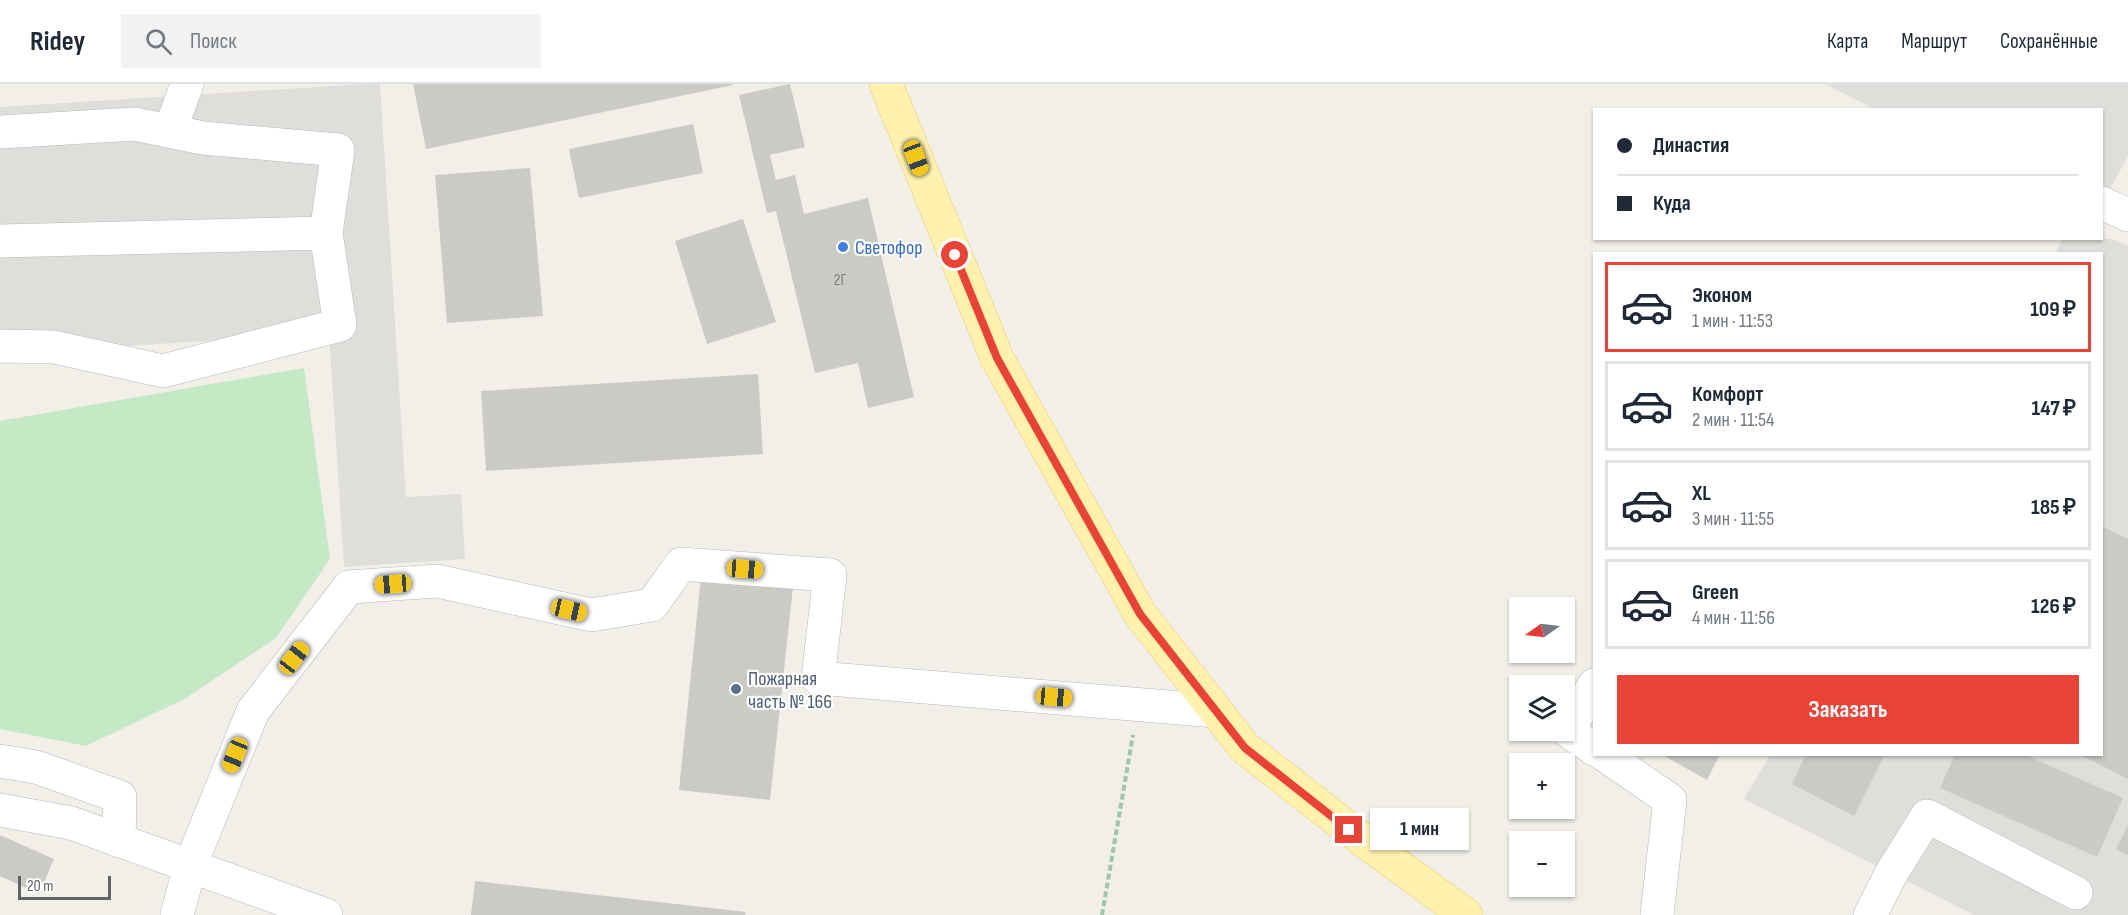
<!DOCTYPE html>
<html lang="ru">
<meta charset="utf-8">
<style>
body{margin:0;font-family:"Sofia Sans Condensed",sans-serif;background:#f2f2f3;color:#1f2937;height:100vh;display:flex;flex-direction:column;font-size:22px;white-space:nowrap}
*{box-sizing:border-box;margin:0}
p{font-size:20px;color:#747a83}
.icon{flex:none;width:33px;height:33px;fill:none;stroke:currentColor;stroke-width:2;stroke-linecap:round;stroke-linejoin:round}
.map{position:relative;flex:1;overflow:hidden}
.details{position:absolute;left:1593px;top:168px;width:510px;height:504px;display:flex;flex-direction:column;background:#fff;border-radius:0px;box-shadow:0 2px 4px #0004}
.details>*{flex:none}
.guide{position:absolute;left:1593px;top:24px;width:510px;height:132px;border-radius:0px;box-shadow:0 2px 4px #0004;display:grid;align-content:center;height:132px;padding:0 24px;background:#fff}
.needle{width:39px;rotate:256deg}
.fabs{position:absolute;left:1509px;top:513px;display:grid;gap:12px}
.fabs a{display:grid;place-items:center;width:66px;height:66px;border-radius:0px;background:#fff;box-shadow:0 2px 4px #0004;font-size:30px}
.scale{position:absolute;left:18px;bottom:15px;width:93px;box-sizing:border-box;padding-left:6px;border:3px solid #5f6368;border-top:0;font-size:16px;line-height:21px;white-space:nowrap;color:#5f6368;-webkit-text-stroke:4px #fff;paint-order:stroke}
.end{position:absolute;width:27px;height:27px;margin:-14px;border:8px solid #ea4335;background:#fff;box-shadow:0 0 0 3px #fff}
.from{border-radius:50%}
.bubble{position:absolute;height:42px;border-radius:0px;background:#fff;box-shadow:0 2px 4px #0004;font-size:20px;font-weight:700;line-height:42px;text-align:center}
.car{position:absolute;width:18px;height:36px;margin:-18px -9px;border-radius:8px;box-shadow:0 0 4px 2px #0007;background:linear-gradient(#f5c518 24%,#345 0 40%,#f5c518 0 76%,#345 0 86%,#f5c518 0)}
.guide b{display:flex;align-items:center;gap:21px;height:57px;font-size:22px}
.guide b+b{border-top:2px solid #e0e1e3}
.guide i{width:15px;height:15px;background:#1f2937}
ul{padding:10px 0 0;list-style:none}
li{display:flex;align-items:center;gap:18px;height:90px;margin:0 12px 9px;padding:0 12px;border:3px solid #e0e1e3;border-radius:0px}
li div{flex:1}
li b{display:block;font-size:22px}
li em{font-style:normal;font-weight:700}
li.current{border-color:#ea4335}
li>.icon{width:54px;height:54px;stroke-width:1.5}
.primary-button{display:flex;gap:12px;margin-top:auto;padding:12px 24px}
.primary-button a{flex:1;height:69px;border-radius:0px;background:#ea4335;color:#fff;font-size:24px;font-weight:700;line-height:69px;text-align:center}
header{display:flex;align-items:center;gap:36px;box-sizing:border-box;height:84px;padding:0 30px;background:#fff;border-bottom:2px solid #e0e1e3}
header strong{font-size:28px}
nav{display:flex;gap:33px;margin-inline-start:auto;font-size:21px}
.search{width:420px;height:54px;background:#f2f2f3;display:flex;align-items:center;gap:15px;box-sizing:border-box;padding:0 21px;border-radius:0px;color:#747a83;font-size:22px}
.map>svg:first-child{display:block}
</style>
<header>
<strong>Ridey</strong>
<div class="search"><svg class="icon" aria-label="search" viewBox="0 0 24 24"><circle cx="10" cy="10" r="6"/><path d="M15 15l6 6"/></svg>Поиск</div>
<nav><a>Карта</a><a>Маршрут</a><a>Сохранённые</a></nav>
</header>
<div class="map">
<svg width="2128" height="831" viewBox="0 0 2128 831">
<rect width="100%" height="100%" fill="#f1efe8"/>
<path fill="#e0deda" d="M365,0H380L406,413L461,410L465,475L344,483L329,249L0,270V23Z
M1825,0H2128V72L2102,120V26L1874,25Z
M2102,154L2116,156L2128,162V831H1974L1744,715L1770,671L2102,670V170L2055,169L2063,155Z"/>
<path fill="#c5e8c5" d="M304,284L330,475L276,554L186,614L86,662L0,645V337Z"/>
<path fill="#cccac5" d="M413,0H733V1L426,65Z
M790,0L805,63L770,71L776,96L795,91L804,130L868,114L914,313L868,324L858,279L815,289L776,127L767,129L739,11Z
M693,40L703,89L579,114L569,65Z
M530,84L543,232L447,239L435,91Z
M743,135L776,238L707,260L675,157Z
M758,290L763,370L486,387L481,307Z
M2103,443L2128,455V695L2079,670H2102V446Z
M701,493L793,503L770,716L679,706Z
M1661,670H1720L1707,696Z
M1806,670H1885L1854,732L1792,700Z
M1955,670H2023L2123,714L2097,773L1940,704Z
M2128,741V771L2116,765Z
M0,751L54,775L39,810L0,792Z
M475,797L746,828L745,831H471Z"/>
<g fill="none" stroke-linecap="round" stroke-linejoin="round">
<defs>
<path id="minor" d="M170,47L187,0
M0,48L134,40L203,54L338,66L326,149
M2102,119L2128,131
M0,157L326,149L340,241L163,287L54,263L0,262
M1594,601L1568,647L1594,665
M1603,670L1670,716L1657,831
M0,677L36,683L120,713L119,757
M0,726L71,739L326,831
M177,831L190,782L253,627L349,503L437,497L591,531L652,521L681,480L830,491L818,594L1216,627
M1870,831L1891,790L1927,732L2076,809"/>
<path id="major" d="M886,0L997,274L1140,530L1245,664L1367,759L1466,831"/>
</defs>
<use href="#minor" stroke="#b5b8bc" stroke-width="34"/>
<use href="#major" stroke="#f2c960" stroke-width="34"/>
<path stroke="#9cc7a9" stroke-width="4" stroke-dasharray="6 3" stroke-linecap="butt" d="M1102,831L1133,651"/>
<use href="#minor" stroke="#fff" stroke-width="33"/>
<use href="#major" stroke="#fff2af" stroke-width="33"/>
</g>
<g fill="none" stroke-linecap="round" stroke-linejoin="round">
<path stroke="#ea4335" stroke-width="8" d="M955,171L997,274L1140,530L1245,664L1349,746"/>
</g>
<circle fill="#3f7fe0" stroke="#fff" stroke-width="2" cx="843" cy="163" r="6"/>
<circle fill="#5c6f8a" stroke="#fff" stroke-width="2" cx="736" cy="605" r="6"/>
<g text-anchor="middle" stroke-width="4.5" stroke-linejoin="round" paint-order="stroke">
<g font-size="16" fill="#7a7d7f">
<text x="840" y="201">2Г</text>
</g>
<g font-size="20" fill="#366cbe" stroke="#fff" text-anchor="start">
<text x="855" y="170">Светофор</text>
</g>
<g font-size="20" fill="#4e5e75" stroke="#fff" text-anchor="start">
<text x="748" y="601">Пожарная<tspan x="748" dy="23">часть № 166</tspan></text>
</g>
</g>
</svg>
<div class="fabs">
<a><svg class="needle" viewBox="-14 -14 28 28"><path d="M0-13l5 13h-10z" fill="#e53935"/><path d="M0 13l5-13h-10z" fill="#747a83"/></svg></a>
<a><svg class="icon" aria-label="layers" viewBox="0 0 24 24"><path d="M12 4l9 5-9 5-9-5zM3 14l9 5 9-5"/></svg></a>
<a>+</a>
<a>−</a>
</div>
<div class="scale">20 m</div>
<i class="end from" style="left:955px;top:171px"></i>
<i class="end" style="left:1349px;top:746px"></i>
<div class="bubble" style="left:1370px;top:724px;width:99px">1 мин</div>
<i class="car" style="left:916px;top:74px;rotate:159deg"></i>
<i class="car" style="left:745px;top:485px;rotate:94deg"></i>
<i class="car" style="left:393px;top:500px;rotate:266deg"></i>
<i class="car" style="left:569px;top:526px;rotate:103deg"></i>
<i class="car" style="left:294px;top:574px;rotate:38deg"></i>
<i class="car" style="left:1054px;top:613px;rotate:95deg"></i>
<i class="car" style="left:235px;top:671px;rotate:202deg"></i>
<div class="guide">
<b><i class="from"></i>Династия</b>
<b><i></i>Куда</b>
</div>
<section class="details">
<ul>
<li class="current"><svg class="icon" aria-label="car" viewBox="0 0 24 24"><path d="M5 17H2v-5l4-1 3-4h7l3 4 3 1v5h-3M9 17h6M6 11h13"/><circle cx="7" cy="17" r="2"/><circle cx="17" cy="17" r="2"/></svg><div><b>Эконом</b><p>1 мин · 11:53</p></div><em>109 ₽</em></li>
<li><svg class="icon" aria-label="car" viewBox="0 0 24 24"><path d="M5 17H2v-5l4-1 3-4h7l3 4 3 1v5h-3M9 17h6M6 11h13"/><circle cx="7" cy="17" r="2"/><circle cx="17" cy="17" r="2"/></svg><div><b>Комфорт</b><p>2 мин · 11:54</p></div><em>147 ₽</em></li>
<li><svg class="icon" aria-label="car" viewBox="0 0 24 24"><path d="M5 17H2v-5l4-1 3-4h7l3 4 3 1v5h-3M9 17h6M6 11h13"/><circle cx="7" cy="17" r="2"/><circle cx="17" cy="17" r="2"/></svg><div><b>XL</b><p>3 мин · 11:55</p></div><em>185 ₽</em></li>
<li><svg class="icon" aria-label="car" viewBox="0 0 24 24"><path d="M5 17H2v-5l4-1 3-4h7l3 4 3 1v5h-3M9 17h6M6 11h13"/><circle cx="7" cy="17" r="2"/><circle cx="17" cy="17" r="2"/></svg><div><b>Green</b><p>4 мин · 11:56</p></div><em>126 ₽</em></li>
</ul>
<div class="primary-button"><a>Заказать</a></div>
</section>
</div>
